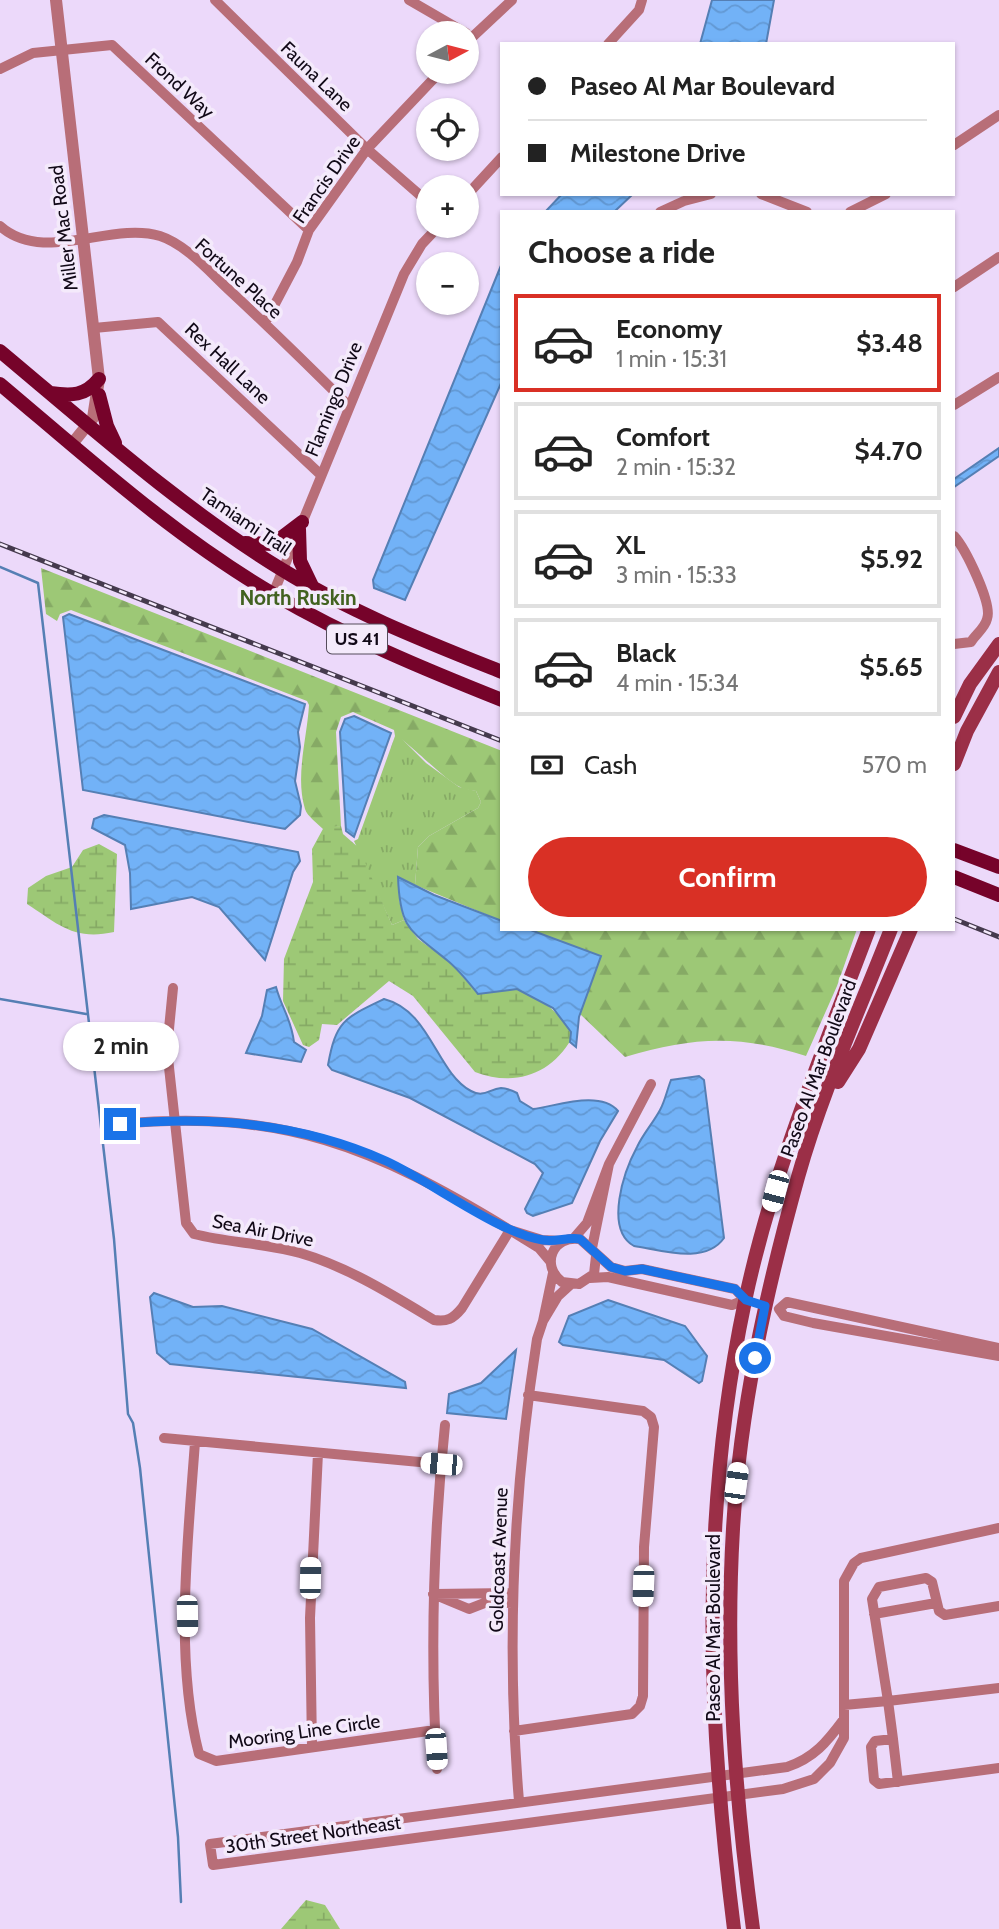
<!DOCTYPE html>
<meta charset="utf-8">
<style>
body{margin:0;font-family:Cabin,sans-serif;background:#f2f2f2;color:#222;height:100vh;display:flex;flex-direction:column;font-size:26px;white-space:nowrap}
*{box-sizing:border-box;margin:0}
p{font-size:23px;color:#767676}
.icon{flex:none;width:38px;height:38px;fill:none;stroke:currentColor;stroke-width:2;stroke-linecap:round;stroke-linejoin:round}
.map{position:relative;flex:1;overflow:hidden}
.sheet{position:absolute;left:500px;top:210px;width:455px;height:721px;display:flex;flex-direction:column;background:#fff;border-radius:0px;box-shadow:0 2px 5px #0004}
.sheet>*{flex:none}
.hud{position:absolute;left:500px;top:42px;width:455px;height:154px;border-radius:0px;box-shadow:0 2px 5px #0004;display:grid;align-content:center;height:154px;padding:0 28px;background:#fff}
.needle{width:46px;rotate:83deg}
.buttons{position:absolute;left:416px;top:21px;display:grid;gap:14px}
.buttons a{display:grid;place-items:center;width:63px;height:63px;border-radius:50%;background:#fff;box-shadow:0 2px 5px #0004;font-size:35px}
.end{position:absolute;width:32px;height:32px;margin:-16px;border:9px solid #1a73e8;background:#fff;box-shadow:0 0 0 4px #fff}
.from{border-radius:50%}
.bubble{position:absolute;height:49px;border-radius:24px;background:#fff;box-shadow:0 2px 5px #0004;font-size:23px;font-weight:700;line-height:49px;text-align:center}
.car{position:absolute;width:21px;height:42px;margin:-21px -10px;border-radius:9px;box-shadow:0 0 5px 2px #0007;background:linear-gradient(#fff 24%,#345 0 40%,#fff 0 76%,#345 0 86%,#fff 0)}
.hud b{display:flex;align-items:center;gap:24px;height:66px;font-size:26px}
.hud b+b{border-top:2px solid #e0e0e0}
.hud i{width:18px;height:18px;background:#222}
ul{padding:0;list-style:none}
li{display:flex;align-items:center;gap:21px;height:98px;margin:0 14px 10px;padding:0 14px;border:4px solid #e0e0e0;border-radius:0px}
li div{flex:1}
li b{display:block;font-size:26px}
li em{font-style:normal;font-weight:700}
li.current{border-color:#d93025}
li>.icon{width:63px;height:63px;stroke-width:1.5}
h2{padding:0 28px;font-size:32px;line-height:84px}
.pay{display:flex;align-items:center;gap:18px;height:77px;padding:0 28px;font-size:26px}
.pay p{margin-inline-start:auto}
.button{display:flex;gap:14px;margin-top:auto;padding:14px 28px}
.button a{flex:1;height:80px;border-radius:42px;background:#d93025;color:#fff;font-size:28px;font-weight:700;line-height:80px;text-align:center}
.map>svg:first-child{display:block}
</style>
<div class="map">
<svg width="999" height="1929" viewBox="0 0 999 1929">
<defs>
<pattern id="grass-tufts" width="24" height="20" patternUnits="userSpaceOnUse" patternTransform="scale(1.75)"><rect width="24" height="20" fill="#9dc876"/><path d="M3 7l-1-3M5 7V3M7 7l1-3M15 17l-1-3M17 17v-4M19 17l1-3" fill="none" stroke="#86aa65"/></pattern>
<pattern id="forest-firs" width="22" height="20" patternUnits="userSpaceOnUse" patternTransform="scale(1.75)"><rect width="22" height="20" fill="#9dc876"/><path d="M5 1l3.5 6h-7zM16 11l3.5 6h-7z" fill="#86aa65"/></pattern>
<pattern id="wetland-marsh" width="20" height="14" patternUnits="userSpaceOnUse" patternTransform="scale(1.75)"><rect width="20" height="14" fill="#9dc876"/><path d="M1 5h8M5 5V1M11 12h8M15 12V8" fill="none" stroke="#86aa65"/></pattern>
<pattern id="water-waves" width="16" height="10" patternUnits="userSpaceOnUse" patternTransform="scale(1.75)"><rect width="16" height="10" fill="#72b2f7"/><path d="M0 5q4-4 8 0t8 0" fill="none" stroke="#6298d3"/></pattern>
</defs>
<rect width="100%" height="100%" fill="#ecd9fa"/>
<path fill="url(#grass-tufts)" d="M398,735L426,763L459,787L476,791L481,802L478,808L429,836L418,847L415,885L399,877V899L404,920L392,925L354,841L358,839L395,736Z"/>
<path fill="url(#forest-firs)" d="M41,568L502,751V921L415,885L418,847L429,836L478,808L481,802L476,791C471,790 464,790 460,787C444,780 403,736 395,736L394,730L353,712L341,717L336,732L341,826L323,829C318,824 307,816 305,809C295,776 307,739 309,705L307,701L71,610L60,614L57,621L46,614Z
M528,929H857L837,986L806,1056C737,1034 693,1037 625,1057L580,1014L601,956Z"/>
<path fill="url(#wetland-marsh)" d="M341,826L343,834L359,848L392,925L404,920L418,939L450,962L478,994C490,992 505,987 517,989C536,993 569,1019 572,1038C551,1075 514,1087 475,1072L413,996L389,981L337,1025L322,1024L319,1040L309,1047L303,1045L283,1001L284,959L313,882L312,849L324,827Z
M99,844L117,854L114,932C74,941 58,924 27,904L28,888L46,876L72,867L83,850Z
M306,1900L325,1905L340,1929H281Z"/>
<path fill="url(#water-waves)" stroke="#557fb4" stroke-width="2" d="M712,0H774L766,44H700Z
M562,194H633L614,212H545Z
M502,263V381L405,600L374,588L373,580Z
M999,448V456L954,487V479Z
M69,614L305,704L298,732L300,747L295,781L301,806L300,815L285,829L83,790L63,617Z
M354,716L391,733L354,837L346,831L340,732L345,719Z
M104,815L298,852L300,861L293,872L265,960L219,907L192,897L131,909L130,873L125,845L92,828L94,819Z
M398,877L434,895L502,921V929H528L601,956L579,1017L576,1047L570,1042L571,1032L553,1008L517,989L478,994C469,983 459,970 448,961C410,930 400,930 398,877Z
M276,987C282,1009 291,1018 294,1042L306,1050L301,1062L246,1053L262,1016L267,990Z
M384,999C431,1011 436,1072 471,1091C484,1098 489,1089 501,1088C506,1088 513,1091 517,1093L520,1101L533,1109C557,1106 600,1090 618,1111L600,1141L572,1203L533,1216L527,1213L525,1209L543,1173L535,1164L410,1098L332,1070L328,1065C336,1021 344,1018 384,999Z
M699,1076L704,1080L724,1238C705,1265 661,1250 634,1246C604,1229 624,1171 637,1147C643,1134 653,1123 660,1110C665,1101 667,1090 671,1080Z
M154,1293L193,1307L222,1306L312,1329L405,1382L406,1388L170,1364L157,1353L150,1297Z
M608,1300L685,1326L707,1356L702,1381L699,1383L664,1360L563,1345L559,1342L569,1316Z
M516,1350L506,1419L447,1413L449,1394L481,1383Z"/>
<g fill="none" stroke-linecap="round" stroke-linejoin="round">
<path stroke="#557fb4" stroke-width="2.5" d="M0,567L38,583L114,1239L128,1414L133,1423L140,1468L178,1837L181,1902
M0,999L86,1014"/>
<path stroke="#b86e78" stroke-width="10" d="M215,0L367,149L429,203
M409,0L466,33
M467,42L512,0
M608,44L639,10L642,0
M0,69L33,53L112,45L309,230
M954,145L999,115
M761,194L807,212
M467,195L502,157
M660,212L684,201L711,194
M850,212L886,194
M0,226C44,265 110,221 160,236C185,244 209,271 227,288C269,327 309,366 349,406
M954,287L999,257
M265,323L297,262L309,230L367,149L440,72
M94,328L158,322L321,475
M954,405L999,377
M954,536C965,548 993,604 987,619C985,628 975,635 971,642L954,644
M273,594L404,274L422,244L439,226
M120,1124C283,1109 374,1147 510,1230L462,1308C453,1319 447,1322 434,1320C391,1294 348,1267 300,1253C265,1243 229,1243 194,1234L186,1223L167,1049L173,988
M609,1164L651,1084
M574,1238L587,1223L609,1164L592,1248
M550,1261L539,1248L510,1230L542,1240L562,1241
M553,1273L543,1321L558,1296L570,1285
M590,1278L608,1277L732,1305L745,1300L735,1289L642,1269L625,1271L611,1267L580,1239C553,1235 540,1265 562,1282L579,1284L594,1274L596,1256
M999,1348L787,1302L779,1309L784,1316L813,1323L999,1356
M164,1438L441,1464
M195,1442C188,1540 174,1658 199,1754L216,1761L435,1730
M433,1594L469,1609L487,1602L512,1603
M435,1594L512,1593
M874,1614L936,1603
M999,1688L888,1701L893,1739L875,1741L871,1747L874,1780L879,1784L999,1768
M844,1705L888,1701L872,1599L879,1587L926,1578L932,1582L939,1611L945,1615L999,1606
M844,1719C827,1742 814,1758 787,1767L210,1844L213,1865L783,1789L814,1779L830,1763L844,1738V1581L854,1563L861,1558L999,1528
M514,1731L632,1714L640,1706L643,1696L644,1547L654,1427L651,1417L643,1411L528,1395
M893,1739L898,1782
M312,1747L310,1618L318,1453
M437,1769C430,1654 433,1540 445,1425
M519,1801C506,1646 513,1493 537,1339L543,1321"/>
<path stroke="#b86e78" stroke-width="12" d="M56,0L99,379L93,418L72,444"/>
<path stroke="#9b2f47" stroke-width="14" d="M954,717L970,684L999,644
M954,764L967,731L999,672
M838,1082L859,1049L911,929
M734,1929C707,1715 700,1514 745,1301C772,1174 823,1051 869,929
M753,1929C735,1796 725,1664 733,1529C740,1409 766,1292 798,1177C822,1092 859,1011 891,929"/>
<path stroke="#76032a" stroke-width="14" d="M0,351C91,427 180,507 281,569C350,612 427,642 502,672
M0,384C88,458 175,537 275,595C347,637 424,669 502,700
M50,393C72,396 85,396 99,379
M99,395L107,426L115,443
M299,529L300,561L312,586
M245,543L273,544L302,522
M954,850L999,867
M954,877L999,895"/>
<defs>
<path id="rail" d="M0,544L502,741
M954,919L999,937"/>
</defs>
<use href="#rail" stroke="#453a4d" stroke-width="5"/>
<use href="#rail" stroke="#f4eafb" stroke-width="2.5" stroke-dasharray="8" stroke-linecap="butt"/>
</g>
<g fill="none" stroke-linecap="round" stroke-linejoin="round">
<path stroke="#1a73e8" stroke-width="9" d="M120,1124C212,1116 301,1123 386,1161C432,1182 498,1233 543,1240C556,1242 568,1237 580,1239L611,1267L625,1271L642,1269L735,1289L746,1300L765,1306L755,1358"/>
</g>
<g text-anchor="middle" stroke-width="7" stroke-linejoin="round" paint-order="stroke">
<rect fill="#f4eafb" stroke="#554c5b" stroke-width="2" x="327" y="624.5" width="60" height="29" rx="5"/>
<g font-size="18" font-weight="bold" fill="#110917">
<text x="357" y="645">US 41</text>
</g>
<g font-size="19" fill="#110917" stroke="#f4eafb">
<text transform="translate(317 76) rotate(44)" y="7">Fauna Lane</text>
<text transform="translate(180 85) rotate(43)" y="7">Frond Way</text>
<text transform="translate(326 179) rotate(-55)" y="7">Francis Drive</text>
<text transform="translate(63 228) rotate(-97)" y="7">Miller Mac Road</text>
<text transform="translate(239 278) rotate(42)" y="7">Fortune Place</text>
<text transform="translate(228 363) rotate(43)" y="7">Rex Hall Lane</text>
<text transform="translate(333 399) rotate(-68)" y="7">Flamingo Drive</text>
<text transform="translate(246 521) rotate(34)" y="7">Tamiami Trail</text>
<text transform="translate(818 1068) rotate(-70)" y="7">Paseo Al Mar Boulevard</text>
<text transform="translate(263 1230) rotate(11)" y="7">Sea Air Drive</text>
<text transform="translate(498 1560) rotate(-88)" y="7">Goldcoast Avenue</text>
<text transform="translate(713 1628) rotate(-90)" y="7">Paseo Al Mar Boulevard</text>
<text transform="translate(304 1731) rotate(-8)" y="7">Mooring Line Circle</text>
<text transform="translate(313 1834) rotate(-8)" y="7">30th Street Northeast</text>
</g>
<g font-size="21" font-weight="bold" fill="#426220" stroke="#f4eafb">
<text x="298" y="605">North Ruskin</text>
</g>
</g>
</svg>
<div class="buttons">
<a><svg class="needle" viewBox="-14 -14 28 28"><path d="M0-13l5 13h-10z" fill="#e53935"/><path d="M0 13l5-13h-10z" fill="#767676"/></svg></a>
<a><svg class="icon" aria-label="locate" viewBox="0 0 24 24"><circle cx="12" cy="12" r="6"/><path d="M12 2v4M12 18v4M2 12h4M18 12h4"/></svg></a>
<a>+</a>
<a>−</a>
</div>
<i class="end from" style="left:755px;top:1358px"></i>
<i class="end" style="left:120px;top:1124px"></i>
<div class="bubble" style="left:63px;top:1022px;width:116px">2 min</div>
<i class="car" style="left:775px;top:1191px;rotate:195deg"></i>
<i class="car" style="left:441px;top:1464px;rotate:275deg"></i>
<i class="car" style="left:736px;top:1483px;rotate:8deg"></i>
<i class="car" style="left:310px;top:1578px;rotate:1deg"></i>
<i class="car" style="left:643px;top:1586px;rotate:182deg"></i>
<i class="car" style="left:187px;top:1616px;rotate:179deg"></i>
<i class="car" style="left:436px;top:1749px;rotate:176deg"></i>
<div class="hud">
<b><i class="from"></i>Paseo Al Mar Boulevard</b>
<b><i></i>Milestone Drive</b>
</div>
<section class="sheet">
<h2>Choose a ride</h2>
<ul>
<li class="current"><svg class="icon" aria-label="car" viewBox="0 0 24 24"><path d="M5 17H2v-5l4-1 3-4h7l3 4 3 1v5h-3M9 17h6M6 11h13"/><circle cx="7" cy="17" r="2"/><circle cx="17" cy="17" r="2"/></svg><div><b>Economy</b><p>1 min · 15:31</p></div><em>$3.48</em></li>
<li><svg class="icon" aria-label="car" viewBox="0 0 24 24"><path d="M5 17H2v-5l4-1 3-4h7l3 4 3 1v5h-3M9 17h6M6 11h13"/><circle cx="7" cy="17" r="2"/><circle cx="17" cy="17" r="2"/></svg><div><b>Comfort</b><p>2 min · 15:32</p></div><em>$4.70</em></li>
<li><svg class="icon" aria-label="car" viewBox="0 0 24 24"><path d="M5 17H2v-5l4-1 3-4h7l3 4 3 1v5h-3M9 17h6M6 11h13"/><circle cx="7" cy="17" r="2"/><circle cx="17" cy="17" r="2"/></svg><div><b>XL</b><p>3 min · 15:33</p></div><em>$5.92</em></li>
<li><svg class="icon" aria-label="car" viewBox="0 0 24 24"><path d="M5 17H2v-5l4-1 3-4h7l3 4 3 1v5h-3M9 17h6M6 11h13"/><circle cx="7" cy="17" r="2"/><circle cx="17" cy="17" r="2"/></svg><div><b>Black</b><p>4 min · 15:34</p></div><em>$5.65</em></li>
</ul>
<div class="pay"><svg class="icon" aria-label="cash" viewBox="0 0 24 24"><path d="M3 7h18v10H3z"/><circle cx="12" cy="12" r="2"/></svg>Cash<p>570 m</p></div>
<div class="button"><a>Confirm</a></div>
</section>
</div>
